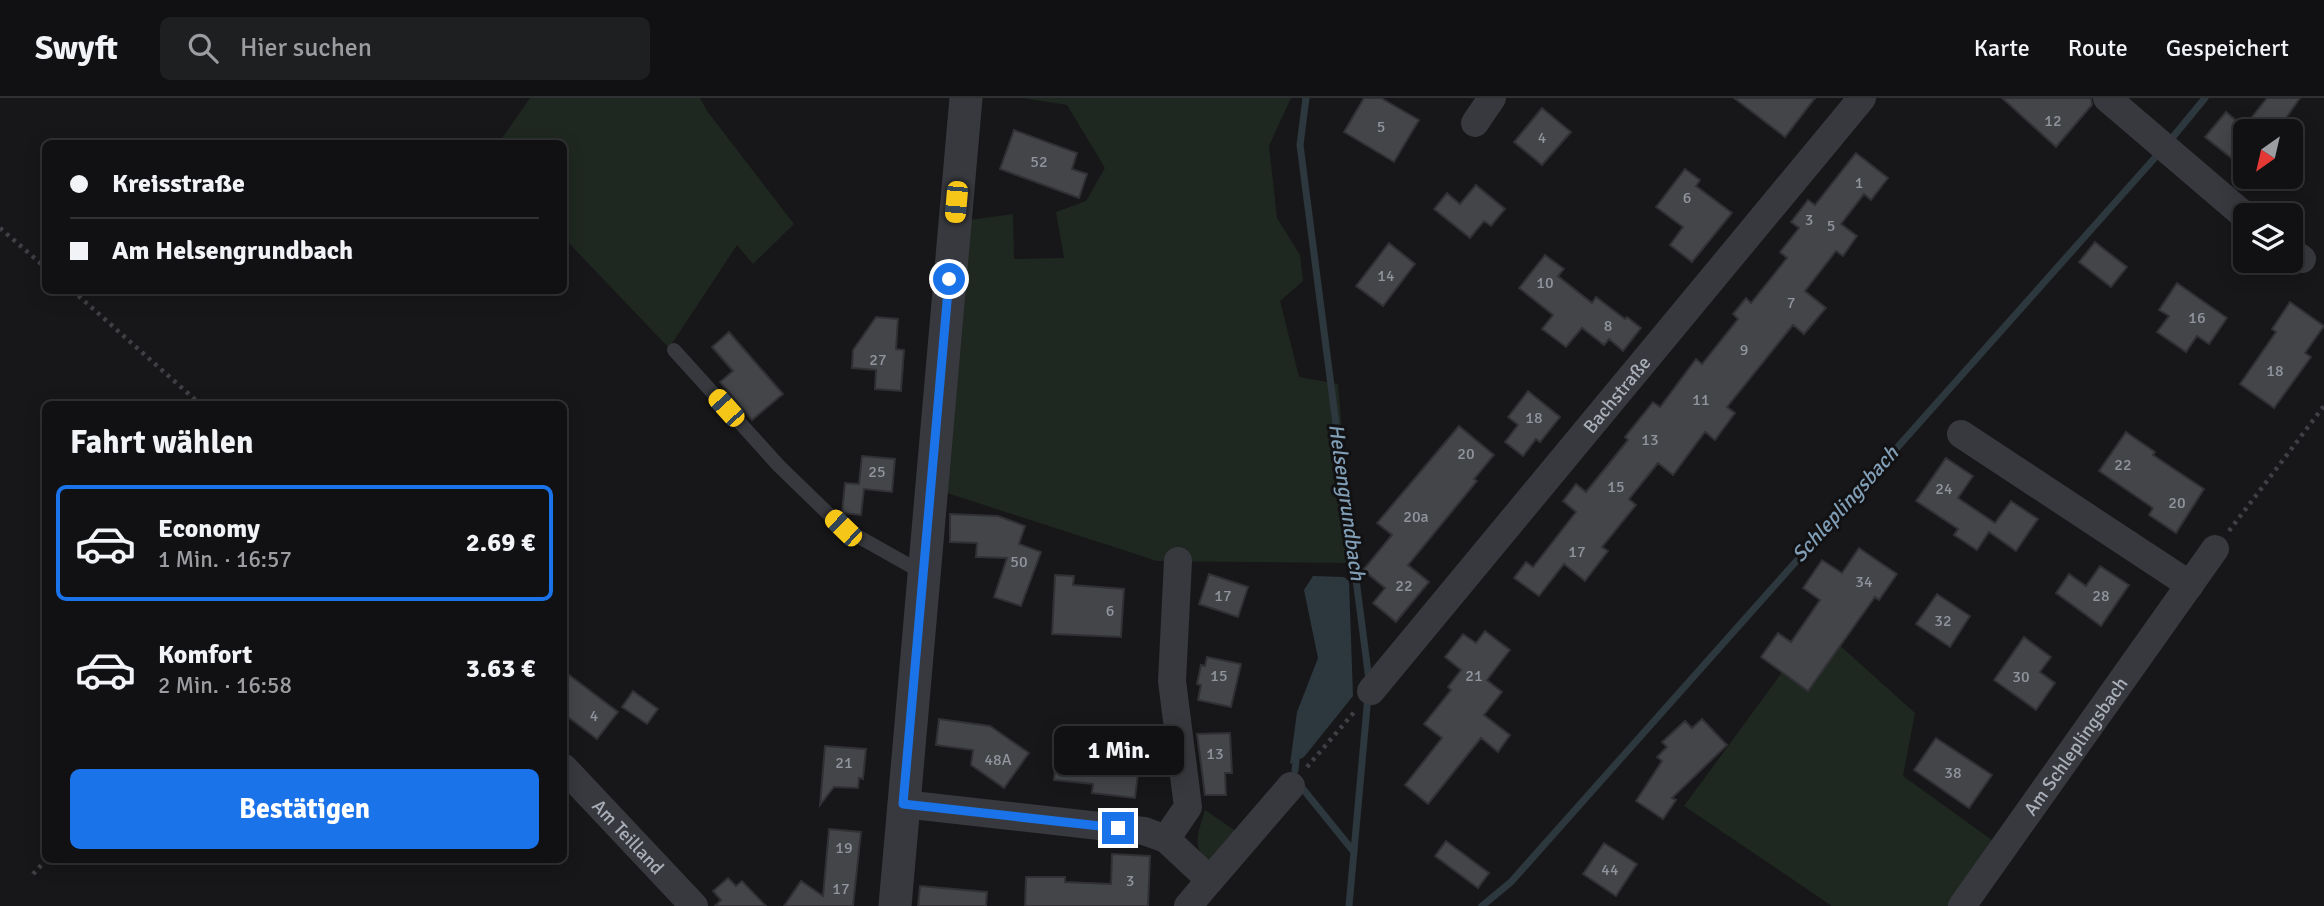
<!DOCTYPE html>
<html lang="de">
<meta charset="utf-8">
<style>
body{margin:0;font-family:Signika,sans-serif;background:#1e1f21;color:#f1f3f6;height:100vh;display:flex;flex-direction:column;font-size:26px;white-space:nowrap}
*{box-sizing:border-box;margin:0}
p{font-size:23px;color:#9c9da0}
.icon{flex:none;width:38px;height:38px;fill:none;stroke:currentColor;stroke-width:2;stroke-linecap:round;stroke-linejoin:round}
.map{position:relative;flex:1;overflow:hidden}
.details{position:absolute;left:42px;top:303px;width:525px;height:462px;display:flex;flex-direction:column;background:#111113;border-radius:10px;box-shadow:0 4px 18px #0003,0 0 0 2px #303133}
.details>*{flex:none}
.banner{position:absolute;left:42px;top:42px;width:525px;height:154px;border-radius:10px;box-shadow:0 4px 18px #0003,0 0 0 2px #303133;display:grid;align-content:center;height:154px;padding:0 28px;background:#111113}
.needle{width:46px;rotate:214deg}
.buttons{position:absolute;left:2233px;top:21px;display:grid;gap:14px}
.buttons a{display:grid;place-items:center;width:70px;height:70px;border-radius:10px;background:#111113;box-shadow:0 4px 18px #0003,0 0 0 2px #303133;font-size:35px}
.end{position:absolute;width:32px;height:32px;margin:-16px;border:9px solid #1a73e8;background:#fff;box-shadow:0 0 0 4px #fff}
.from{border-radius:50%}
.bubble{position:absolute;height:49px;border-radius:10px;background:#111113;box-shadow:0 4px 18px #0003,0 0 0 2px #303133;font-size:23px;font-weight:700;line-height:49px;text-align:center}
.car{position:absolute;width:21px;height:42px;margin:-21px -10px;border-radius:9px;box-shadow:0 0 5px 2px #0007;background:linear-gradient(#f5c518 24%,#345 0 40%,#f5c518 0 76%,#345 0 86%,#f5c518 0)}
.banner b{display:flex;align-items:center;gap:24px;height:66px;font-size:26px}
.banner b+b{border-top:2px solid #303133}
.banner i{width:18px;height:18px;background:#f1f3f6}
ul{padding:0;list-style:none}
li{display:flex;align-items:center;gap:21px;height:116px;margin:0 14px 10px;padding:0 14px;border:4px solid transparent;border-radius:10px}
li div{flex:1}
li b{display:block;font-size:26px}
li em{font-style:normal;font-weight:700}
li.on{border-color:#1a73e8}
li>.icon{width:63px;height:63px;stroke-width:1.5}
h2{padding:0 28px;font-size:32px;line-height:84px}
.button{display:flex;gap:14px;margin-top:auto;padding:14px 28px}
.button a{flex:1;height:80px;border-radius:10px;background:#1a73e8;color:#fff;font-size:28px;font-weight:700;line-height:80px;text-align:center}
header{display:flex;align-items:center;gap:42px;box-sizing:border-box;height:98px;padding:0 35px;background:#111113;border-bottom:2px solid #303133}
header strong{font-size:33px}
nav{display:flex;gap:38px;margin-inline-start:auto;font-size:24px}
.search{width:490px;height:63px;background:#1e1f21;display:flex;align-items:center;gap:18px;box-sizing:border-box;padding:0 24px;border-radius:10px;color:#9c9da0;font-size:26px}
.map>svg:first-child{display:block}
</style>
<header>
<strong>Swyft</strong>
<div class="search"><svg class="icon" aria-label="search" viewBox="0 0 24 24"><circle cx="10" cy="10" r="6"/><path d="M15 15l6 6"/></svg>Hier suchen</div>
<nav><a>Karte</a><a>Route</a><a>Gespeichert</a></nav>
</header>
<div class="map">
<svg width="2324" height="808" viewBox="0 0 2324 808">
<rect width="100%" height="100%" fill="#171719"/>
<path fill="#1f2820" d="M530,0H700L707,13L794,126L753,166L737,147L669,250L564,140V46H498Z
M1023,0H1291L1269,48L1277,120L1300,157L1303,183L1280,203L1299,279L1338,286L1353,465L1157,463L947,395L970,122L1013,116L1014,161L1064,160L1056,114L1086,103L1105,70L1067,7Z
M1817,527L1915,615L1903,678L1996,745L1952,808H1832L1684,708Z
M1205,712L1240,736L1212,768C1190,750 1198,736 1205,712Z"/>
<path fill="#2d373e" d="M1313,478L1344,479L1349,483L1353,598L1304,659L1290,666L1297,614L1318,560L1304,492Z"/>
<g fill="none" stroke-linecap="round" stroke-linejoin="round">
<path stroke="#2d373e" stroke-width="7" d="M1306,0L1300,47L1369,582
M2168,45L2205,0
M1295,672L1296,663
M1303,691L1354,754
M1349,808L1368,598
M1482,808L1511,784L2160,54"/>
</g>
<path fill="#434549" stroke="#313135" stroke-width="2" d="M1364,0H1381L1419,22L1394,64L1344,34Z
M1734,0H1815L1785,39Z
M2002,0H2091L2092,7L2056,49Z
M2267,0H2300L2277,33H2245V71L2205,39L2226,14L2244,29Z
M1542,10L1571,34L1542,67L1514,44Z
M1014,32L1077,55L1072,71L1087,76L1079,100L1000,71Z
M1856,55L1888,80L1871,102L1864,96L1841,126L1857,138L1843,158L1836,153L1805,193L1826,210L1804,236L1793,227L1727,309L1735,315L1715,342L1705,334L1673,377L1658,365L1629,401L1636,407L1602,449L1608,453L1585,483L1564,466L1539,498L1514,480L1526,464L1533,469L1576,414L1563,403L1576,386L1586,394L1628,342L1625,339L1653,304L1660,309L1696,261L1702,266L1738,221L1733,216L1746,200L1751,205L1787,160L1780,154L1799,130L1791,124L1808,102L1815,107Z
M1685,71L1700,82L1696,88L1732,115L1692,164L1670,147L1683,129L1656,109Z
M1476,87L1505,111L1491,128L1484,123L1470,140L1434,111L1447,95L1460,106Z
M2095,144L2127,169L2111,189L2079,164Z
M1389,145L1415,166L1383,208L1356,188Z
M1545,157L1564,171L1558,178L1592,205L1596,199L1625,221L1627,219L1641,230L1623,253L1609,241L1604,247L1582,230L1566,249L1542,231L1553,217L1519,190Z
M2177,185L2227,220L2209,246L2197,238L2186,254L2157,234L2169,218L2159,212Z
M2290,204L2324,228L2305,255L2311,259L2274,310L2240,286L2276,234L2272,231Z
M876,219L898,221L896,251L904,252L901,293L875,291L876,272L852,270L853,252Z
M729,234L783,296L752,322L720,284L733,273L712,249Z
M1528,293L1560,319L1540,344L1536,341L1523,358L1505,344L1518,327L1508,319Z
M1459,328L1494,357L1474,381L1477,383L1408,467L1429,484L1396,524L1373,505L1385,490L1363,472L1392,437L1377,425Z
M2126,334L2155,354L2153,357L2204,391L2176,435L2149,417L2153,410L2099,373Z
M862,358L895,361L892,394L864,391L861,417L842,415L845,385L859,386Z
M1946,360L1973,378L1958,400L1995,425L2011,403L2038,421L2016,453L1989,434L1977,452L1954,437L1958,431L1916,403Z
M950,416L998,418L1025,428L1019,446L1041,454L1021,508L994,499L1007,460L976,459L977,445L950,444Z
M1859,450L1897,476L1879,502L1875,499L1808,593L1761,559L1778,535L1791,544L1820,502L1803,490L1822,462L1842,475Z
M2100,468L2129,487L2101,528L2056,495L2069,476L2086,488Z
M1209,476L1248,489L1238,519L1199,506Z
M1055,477L1074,478L1073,487L1124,491L1121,539L1052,536Z
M1937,496L1970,518L1950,549L1916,526Z
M1485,533L1510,552L1487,582L1502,594L1484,617L1510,637L1498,654L1481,640L1428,706L1405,687L1442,640L1424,626L1451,592L1448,589L1461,572L1445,559L1463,536L1476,545Z
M2024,539L2051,559L2040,574L2055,585L2036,612L1994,582Z
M1207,559L1241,566L1231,609L1198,602L1201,587L1197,586L1201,567L1205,568Z
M564,573L618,614L597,641L564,616Z
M633,593L658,611L647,626L622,609Z
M939,621L990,628L1029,655L1004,690L971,667L973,652L936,647Z
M1702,621L1727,647L1672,700L1676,702L1663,721L1636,703L1662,663L1657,659L1667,649L1662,644L1685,623L1692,630Z
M1058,632L1084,634L1083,644L1141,650L1135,700L1092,695L1093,686L1054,682Z
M1230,635L1232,675H1225L1226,697H1205L1197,636Z
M1936,640L1992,677L1969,710L1914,672Z
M825,648L866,651L863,681L859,680L858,690L834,689L820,707Z
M829,731L861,734L853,808H784L801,783L823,798Z
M1446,743L1489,775L1478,790L1435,758Z
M1604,745L1637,766L1616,798L1583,776Z
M1112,756L1150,758L1148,808H1025L1026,779H1065V784L1111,786Z
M728,780L736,788L742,783L766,808H715L721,802L713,793Z
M920,788L987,794L986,808H918Z"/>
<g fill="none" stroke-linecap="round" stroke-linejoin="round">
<path stroke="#3e4045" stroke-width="4.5" stroke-dasharray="3.5 5" stroke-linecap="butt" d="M0,130L46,170
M72,192L200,306
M2229,433L2324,308
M1307,669L1356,612
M33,776L47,761"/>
<path stroke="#38393e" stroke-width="14" d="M674,252L779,368L843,430L923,475"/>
<g stroke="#38393e" stroke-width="28">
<path d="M2107,0L2245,118"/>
<path d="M1475,25L1492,0"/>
<path d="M2291,153L2302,161"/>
<path d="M1961,336L2190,487"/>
<path id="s1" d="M1371,593L1862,0"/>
<path id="s2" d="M564,670L694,808"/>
<path d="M903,706L1144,733L1166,741L1210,782L1188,808"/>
<path d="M1166,741L1188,709L1172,583L1178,463"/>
<path d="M1210,782L1291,688"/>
<path id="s3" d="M1962,808L2215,451"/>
</g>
<path stroke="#38393e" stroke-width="33" d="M895,808L966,0"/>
</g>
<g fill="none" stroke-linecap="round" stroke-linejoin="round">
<path stroke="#1a73e8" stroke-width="9" d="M949,181L903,706L1118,730"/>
</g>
<g text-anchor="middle" stroke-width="6" stroke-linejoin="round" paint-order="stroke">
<g font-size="16" fill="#90949d">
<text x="2053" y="28">12</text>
<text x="1381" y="34">5</text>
<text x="1542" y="45">4</text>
<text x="1039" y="69">52</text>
<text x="1859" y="90">1</text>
<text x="1687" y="105">6</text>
<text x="1809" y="127">3</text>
<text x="1831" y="133">5</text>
<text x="1386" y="183">14</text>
<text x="1545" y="190">10</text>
<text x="1791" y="210">7</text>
<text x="2197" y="225">16</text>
<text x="1608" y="233">8</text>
<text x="1744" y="257">9</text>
<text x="878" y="267">27</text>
<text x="2275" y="278">18</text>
<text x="1701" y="307">11</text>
<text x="1534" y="325">18</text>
<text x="1650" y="347">13</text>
<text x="1466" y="361">20</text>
<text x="2123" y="372">22</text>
<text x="877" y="379">25</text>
<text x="1616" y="394">15</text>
<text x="1944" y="396">24</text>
<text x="2177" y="410">20</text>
<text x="1416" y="424">20a</text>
<text x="1577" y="459">17</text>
<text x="1019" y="469">50</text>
<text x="1864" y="489">34</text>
<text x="1404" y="493">22</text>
<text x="1223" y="503">17</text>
<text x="2101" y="503">28</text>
<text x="1110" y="518">6</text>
<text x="1943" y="528">32</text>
<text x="1219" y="583">15</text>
<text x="1474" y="583">21</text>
<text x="2021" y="584">30</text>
<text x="594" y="623">4</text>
<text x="1215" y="661">13</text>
<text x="998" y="667">48A</text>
<text x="844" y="670">21</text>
<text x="1953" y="680">38</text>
<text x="844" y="755">19</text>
<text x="1610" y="777">44</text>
<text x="1130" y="788">3</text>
<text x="841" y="796">17</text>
</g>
<g font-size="19" fill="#a9afb9" stroke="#121214">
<text dy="7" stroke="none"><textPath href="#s1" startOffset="385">Bachstraße</textPath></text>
<text dy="7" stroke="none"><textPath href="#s3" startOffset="196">Am Schleplingsbach</textPath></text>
<text dy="7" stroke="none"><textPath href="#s2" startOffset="94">Am Teilland</textPath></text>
</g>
<g font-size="21" font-style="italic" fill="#809eb5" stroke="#121214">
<text transform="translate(1347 404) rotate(82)" y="7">Helsengrundbach</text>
<text transform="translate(1845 406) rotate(-48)" y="7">Schleplingsbach</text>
</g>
</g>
</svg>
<div class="buttons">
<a><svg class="needle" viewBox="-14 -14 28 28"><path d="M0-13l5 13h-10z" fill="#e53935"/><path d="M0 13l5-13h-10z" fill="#9c9da0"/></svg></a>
<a><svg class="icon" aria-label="layers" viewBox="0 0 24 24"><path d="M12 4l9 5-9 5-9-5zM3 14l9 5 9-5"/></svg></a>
</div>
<i class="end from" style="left:949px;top:181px"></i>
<i class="end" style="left:1118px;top:730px"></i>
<div class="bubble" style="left:1054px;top:628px;width:130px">1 Min.</div>
<i class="car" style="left:956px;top:104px;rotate:185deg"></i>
<i class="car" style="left:726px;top:310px;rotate:318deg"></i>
<i class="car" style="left:843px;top:430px;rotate:314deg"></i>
<div class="banner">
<b><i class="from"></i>Kreisstraße</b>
<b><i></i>Am Helsengrundbach</b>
</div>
<section class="details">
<h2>Fahrt wählen</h2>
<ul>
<li class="on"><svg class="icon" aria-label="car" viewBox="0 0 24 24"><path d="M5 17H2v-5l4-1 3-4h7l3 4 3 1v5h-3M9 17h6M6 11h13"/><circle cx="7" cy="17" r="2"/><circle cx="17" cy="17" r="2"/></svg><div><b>Economy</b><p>1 Min. · 16:57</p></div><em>2.69 €</em></li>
<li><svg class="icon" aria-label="car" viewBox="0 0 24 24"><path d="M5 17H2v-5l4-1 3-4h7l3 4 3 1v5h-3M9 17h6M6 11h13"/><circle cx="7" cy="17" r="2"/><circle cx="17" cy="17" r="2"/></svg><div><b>Komfort</b><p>2 Min. · 16:58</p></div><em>3.63 €</em></li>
</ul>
<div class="button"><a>Bestätigen</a></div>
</section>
</div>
